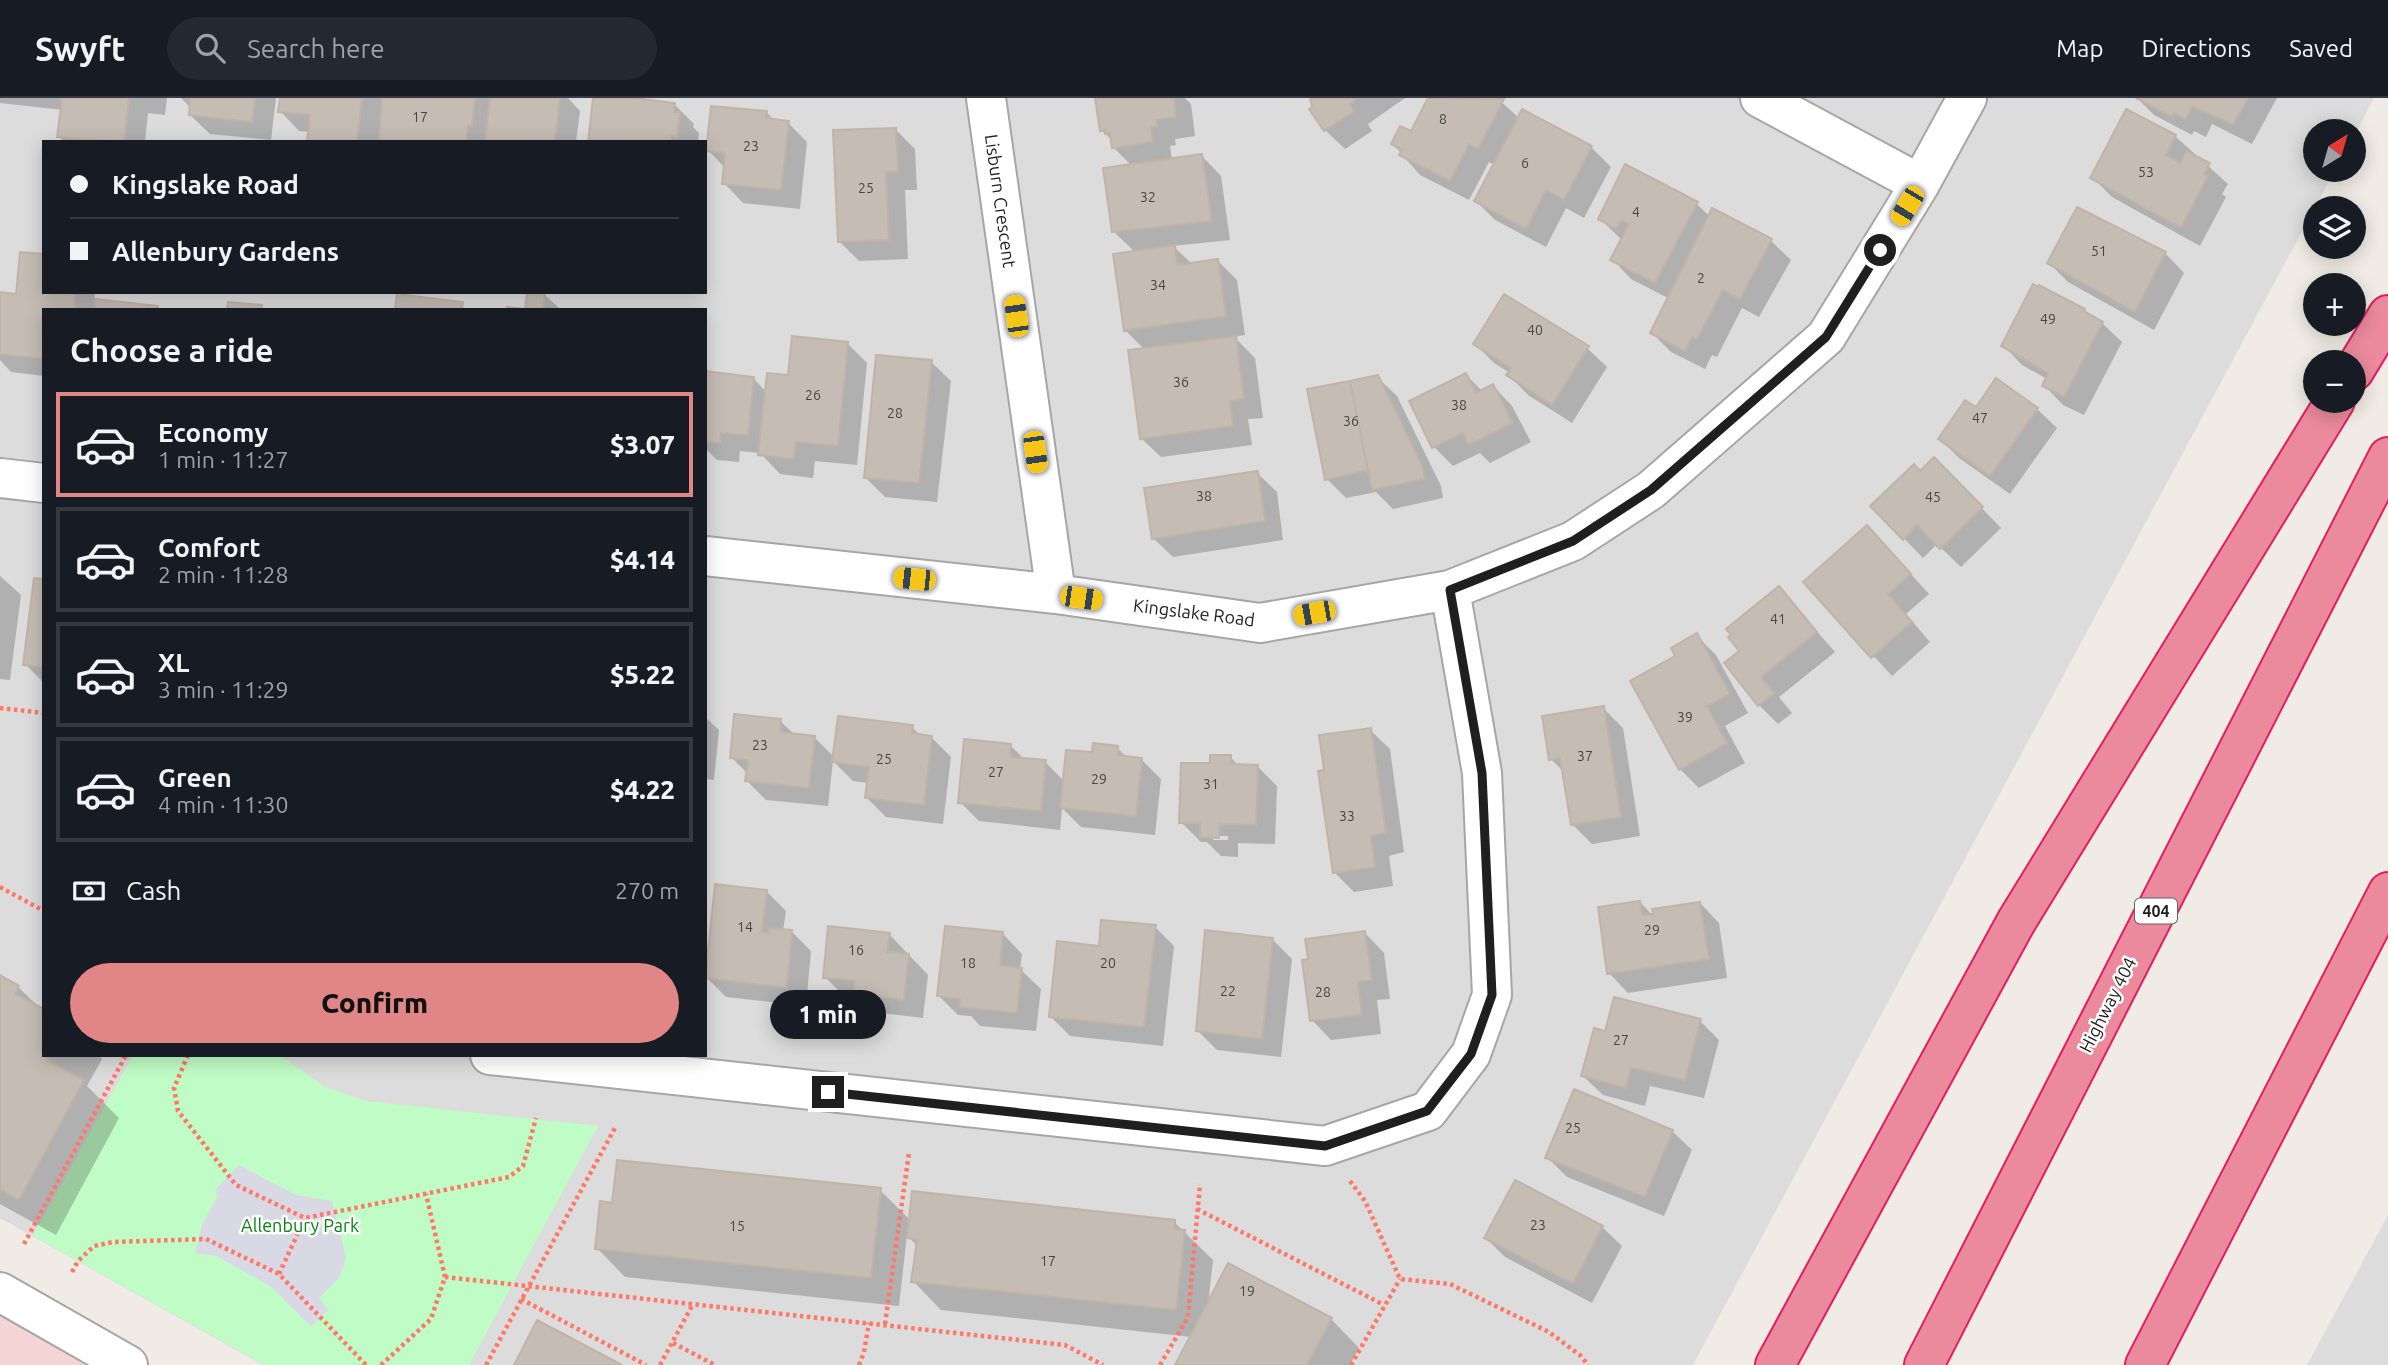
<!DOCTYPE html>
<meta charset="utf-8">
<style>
body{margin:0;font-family:Ubuntu,sans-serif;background:#242831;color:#f1f3f6;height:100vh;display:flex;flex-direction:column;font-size:26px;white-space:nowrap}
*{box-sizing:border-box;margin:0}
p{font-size:23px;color:#9ea1a6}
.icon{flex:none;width:38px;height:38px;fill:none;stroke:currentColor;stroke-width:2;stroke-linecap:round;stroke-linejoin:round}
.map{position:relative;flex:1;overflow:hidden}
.drawer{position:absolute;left:42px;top:210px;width:665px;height:749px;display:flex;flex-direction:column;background:#171b24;border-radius:0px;box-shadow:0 4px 18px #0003}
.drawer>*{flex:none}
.hud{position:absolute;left:42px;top:42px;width:665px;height:154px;border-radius:0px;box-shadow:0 4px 18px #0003;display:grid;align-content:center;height:154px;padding:0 28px;background:#171b24}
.needle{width:46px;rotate:37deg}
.tools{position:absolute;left:2303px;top:21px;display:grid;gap:14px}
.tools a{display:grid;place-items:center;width:63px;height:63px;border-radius:50%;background:#171b24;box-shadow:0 4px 18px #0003;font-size:35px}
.end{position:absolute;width:32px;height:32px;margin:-16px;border:9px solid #1f1f1f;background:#fff;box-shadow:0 0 0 4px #fff}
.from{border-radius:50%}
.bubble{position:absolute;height:49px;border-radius:24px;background:#171b24;box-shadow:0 4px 18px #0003;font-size:23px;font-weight:800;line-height:49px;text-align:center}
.car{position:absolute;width:21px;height:42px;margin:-21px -10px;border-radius:9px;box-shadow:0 0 5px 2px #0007;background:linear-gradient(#f5c518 24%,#345 0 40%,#f5c518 0 76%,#345 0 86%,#f5c518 0)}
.hud b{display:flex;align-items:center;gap:24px;height:66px;font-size:26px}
.hud b+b{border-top:2px solid #363941}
.hud i{width:18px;height:18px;background:#f1f3f6}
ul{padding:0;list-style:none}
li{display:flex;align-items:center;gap:21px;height:105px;margin:0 14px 10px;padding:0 14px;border:4px solid #363941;border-radius:0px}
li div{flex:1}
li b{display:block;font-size:26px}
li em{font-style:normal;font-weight:800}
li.current{border-color:#e18687}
li>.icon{width:63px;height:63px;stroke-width:1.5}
h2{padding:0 28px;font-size:32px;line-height:84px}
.pay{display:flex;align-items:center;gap:18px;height:77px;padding:0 28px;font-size:26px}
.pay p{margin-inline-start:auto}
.cta{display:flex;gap:14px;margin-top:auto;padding:14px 28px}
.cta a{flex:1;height:80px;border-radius:42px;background:#e18687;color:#111;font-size:28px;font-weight:800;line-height:80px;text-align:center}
header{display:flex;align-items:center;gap:42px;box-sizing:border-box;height:98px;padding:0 35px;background:#171b24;border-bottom:2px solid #363941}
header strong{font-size:33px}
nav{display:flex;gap:38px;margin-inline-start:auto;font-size:24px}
.search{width:490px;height:63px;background:#242831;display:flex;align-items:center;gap:18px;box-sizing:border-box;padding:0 24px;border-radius:38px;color:#9ea1a6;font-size:26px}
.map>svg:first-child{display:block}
</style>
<header>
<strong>Swyft</strong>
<div class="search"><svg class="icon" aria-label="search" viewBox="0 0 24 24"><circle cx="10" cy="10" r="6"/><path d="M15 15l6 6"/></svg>Search here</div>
<nav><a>Map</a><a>Directions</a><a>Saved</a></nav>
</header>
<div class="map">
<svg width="2388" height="1267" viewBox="0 0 2388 1267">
<rect width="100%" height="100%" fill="#f0ece5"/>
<path fill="#dddcdc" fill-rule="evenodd" d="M0,0H2374L2354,38V33H2315V72H2335L1693,1267H263L0,1120ZM44,44H705V194H44ZM44,212H705V957H44Z
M2388,1117V1267H2307Z"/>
<path fill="#f2d5d4" d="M0,1194L128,1267H0Z"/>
<path fill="#c0fcc5" d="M133,957H279L324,988L366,1003L598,1028L469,1267H265L33,1138Z"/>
<path fill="#d9d9e6" d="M239,1067L296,1097L332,1103L346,1160L339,1180L319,1200L329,1212L311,1228L270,1188L216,1158L195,1155L202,1127L217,1099L216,1091Z"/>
<path fill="#0003" fill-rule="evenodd" d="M0,0H167L165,17L148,15L145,44H64L59,39L63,12L0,5Z
M181,0H276L271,42L210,36L190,17L191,10Z
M281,0H568L580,13L576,44H308L309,34L299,33L280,13Z
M595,0H619L674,6L694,26L693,29L699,35L698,44H590Z
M1097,0H1185L1191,6L1195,38L1175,41L1176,47L1170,48L1172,62L1202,58L1221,78L1230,142L1173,148L1192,166L1218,163L1237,182L1245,237L1234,239L1255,260L1263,320L1248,321L1252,347L1161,359L1141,340L1145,252L1125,232L1135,154L1113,133L1132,68L1113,49V43L1101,32Z
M1311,0H1405L1368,26L1372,33L1345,51L1325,32L1311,11L1314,10Z
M1430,0H1497L1519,20L1591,49L1611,69L1584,120L1566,110L1546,149L1495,122L1476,103L1495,67L1489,64L1469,102L1420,77L1393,46L1412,36Z
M2137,0H2277L2252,46L2212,26L2206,39L2194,33L2192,37L2154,17Z
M766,14L775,23L788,25L807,44L800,111L743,105L724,85L725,70L708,52Z
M895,31L915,51L917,92H905L908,161L859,163L839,143Z
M2175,38L2228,86L2222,96L2226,99L2200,148L2112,99L2093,80Z
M1697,106L1709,118L1712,112L1771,143L1791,162L1759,219L1742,210L1717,259L1712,257L1705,271L1671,254L1652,235L1668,200L1631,181L1612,161L1622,142L1600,121Z
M2165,155L2184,175L2154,232L2068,184L2049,165Z
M2040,189L2084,212L2102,225L2122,244L2084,317L2063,307L2044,287L2047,281L2022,267L2003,247Z
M44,194H95L94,203L159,212H44V278L11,274L0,262V196L17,198Z
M544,196L561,212H527Z
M848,246L867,265L857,367L815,363L813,380L780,376L760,355L740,353L739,364L717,362L705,350V275L753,280L766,294Z
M1475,246L1587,250L1607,269L1572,325L1528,297L1509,277L1510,275L1494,265Z
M931,264L951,283L937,404L885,399L865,379Z
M1466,277L1483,294L1493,288L1512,308L1531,344L1490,365L1480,355L1453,368L1434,349Z
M1377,279L1397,298L1441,388L1443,400L1393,411L1376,394L1346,400L1327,381Z
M1997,282L2037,311L2057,330L2010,396L1959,360L1940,341L1976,311Z
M1934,361L2001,430L1961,469L1937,446L1923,460L1873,408L1920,375Z
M1257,375L1277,394L1283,442L1173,459L1153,440Z
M1886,449L1929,496L1906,516L1930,544L1892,578L1806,484Z
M0,478L21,497L10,582L0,581Z
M44,483V585L25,566Z
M1779,490L1835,554L1779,599L1792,615L1778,626L1759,607L1726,565L1741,554Z
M1697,538L1716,557L1748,615L1725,628L1745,665L1699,690L1680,671L1678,558Z
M1603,610L1623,630L1640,738L1592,746L1572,726L1564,674L1551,661Z
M705,619L719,632L714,682L705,681Z
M780,623L795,637L814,639L834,659L912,629L921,638L931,639L951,659L943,726L886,719L867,700L868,685L853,683L833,663L828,708L766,702L747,683L748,676L731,659Z
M1370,632L1390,651L1404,754L1389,758L1393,788L1354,794L1334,774L1326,674Z
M1011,648L1025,662L1045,664L1065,684L1093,656L1117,650L1128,660L1141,661L1161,681L1155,737L1081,729L1062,710L1060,732L979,723L960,704Z
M1230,659L1239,668H1257L1277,688L1275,746L1238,745V759L1221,758L1207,744H1201L1181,724L1211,667ZM1210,738H1228V742H1214Z
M766,793L786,813L783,833H791L811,853L806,908L726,899L706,879Z
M1640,804L1655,820L1700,805L1719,825L1727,880L1628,895L1609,875Z
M1155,829L1174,848L1163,948L1070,938L1050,918L1100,850Z
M1365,835L1384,855L1390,901L1377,902L1381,936L1331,942L1312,922Z
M889,836L928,877L923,920L874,914L860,900L844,898L825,879Z
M1003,836L1022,856L1020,871L1041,891L1036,933L980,928L971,918L958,917L939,898Z
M1272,841L1292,861L1281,959L1217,952L1198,933Z
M0,879L18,889L41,911L44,957H98L102,961L87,988L119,1020L56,1137L0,1106Z
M1700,923L1719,942L1704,1000L1650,988L1645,1008L1603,997L1583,978L1607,935Z
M1672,1033L1692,1052L1664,1118L1567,1079L1547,1059Z
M880,1092L911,1123L1174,1124L1213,1162L1208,1207L1331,1221L1359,1250L1350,1267H1177L1192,1239L941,1212L913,1183L918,1149L907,1137L899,1208L625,1179L597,1150L614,1106Z
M1602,1129L1622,1148L1592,1205L1505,1159L1486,1140Z"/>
<path fill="#c5bcb4" stroke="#c2b3a7" stroke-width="2" d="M62,0H129L124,44L57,39Z
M190,0H255L252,24L189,17Z
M280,0H362L357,44H307L310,17L278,14Z
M382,0H475L472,28H468L466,44H379Z
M490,0H560L555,44H485Z
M593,0H634L675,5L674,14H680L677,39L672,38L671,44H588Z
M1095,0H1174L1176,19L1157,22V29H1151L1153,44L1112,50L1110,35L1105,36V32L1100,33Z
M1310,0H1358L1350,6L1354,13L1324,33L1309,11L1312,9Z
M1428,0L1504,1L1478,51L1469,46L1450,83L1399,57L1402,52L1391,46L1400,28L1411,33Z
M2136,0H2248L2233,27L2192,8L2186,21L2174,15L2172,19Z
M711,8L767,13L766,20L789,23L781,92L722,86L725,55L706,53Z
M1522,11L1592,48L1564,102L1546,92L1526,131L1474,103Z
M2126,11L2176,37L2166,57L2180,65L2186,53L2210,65L2204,76L2208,78L2181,130L2090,80Z
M896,30L898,74H886L889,142L838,144L833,32Z
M1202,56L1212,123L1112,134L1103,70Z
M1625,66L1698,104L1655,185L1610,162L1629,126L1622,122L1616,131L1598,121Z
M2077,109L2166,154L2135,214L2047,165Z
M1712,110L1772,141L1740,201L1723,192L1697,241L1692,239L1685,253L1650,235Z
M1175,147L1177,167L1218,161L1226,218L1124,233L1113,156Z
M20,154L44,156V194H74L75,212H44V261L0,256V194L16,196Z
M2033,186L2038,189L2039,187L2085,211L2084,213L2103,224L2064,299L2042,288L2048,275L2001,248Z
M527,194H545L543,212H507V209L525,211Z
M397,196L463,204L462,212H395Z
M1504,196L1589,248L1552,307L1506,277L1511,270L1473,246Z
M95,201L158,208V212H94Z
M228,204L262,207L261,212H227Z
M792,238L848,244L838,348L796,344L794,361L758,357L767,275L788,277Z
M1236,238L1244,301L1230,303L1233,328L1140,341L1128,252Z
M876,257L932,262L919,385L864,380Z
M705,273L754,279L748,337L721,335L720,345L705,344Z
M1466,275L1476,295L1493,286L1513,325L1469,347L1463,335L1432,350L1409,303Z
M1378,277L1422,367L1425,381L1372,392L1350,283Z
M1996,280L2038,310L1990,378L1938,341L1965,302L1976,309Z
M1350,283L1368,372L1325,382L1307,291Z
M1934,359L1983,409L1940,451L1917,427L1903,442L1870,408L1914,366L1920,373Z
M1258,373L1265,423L1152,441L1144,390Z
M1867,427L1911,476L1888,496L1912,524L1871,560L1803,484Z
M34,480L44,481V569L23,567Z
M1779,488L1817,534L1761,579L1774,595L1758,608L1724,565L1739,553L1728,539L1731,537L1726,531Z
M1697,535L1730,596L1707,608L1727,645L1679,672L1630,583L1675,558L1671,550Z
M1604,608L1621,719L1571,727L1560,660L1549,662L1542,618Z
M734,616L781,621L780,634L815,638L809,690L745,683L748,662L730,660Z
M838,618L913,627L912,635L932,638L924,707L865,700L869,669L832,664Z
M1371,630L1386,735L1371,738L1375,769L1333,775L1318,673L1324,672L1319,637Z
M964,641L1011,646L1010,659L1046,662L1041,713L958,705Z
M1093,645L1118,648V657L1142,660L1136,718L1060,710L1066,652L1092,654Z
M1210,657H1231V666L1258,667L1256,727L1220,726L1219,740L1200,739V725H1179L1181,665H1210Z
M715,786L767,792L762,834L769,835V830L792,832L787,890L705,880Z
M1640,803L1642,817L1653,816L1652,811L1700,804L1709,861L1607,876L1598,809Z
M1101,822L1156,827L1144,929L1049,919L1057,843L1099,848Z
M828,828L890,835L887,854L909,856L904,902L853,895L855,883L823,880Z
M945,828L1003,834L1000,867L1022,870L1017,915L959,909L960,901L937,898Z
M1205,832L1273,840L1262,941L1196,933Z
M1365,833L1372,882L1358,884L1362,917L1310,923L1302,862L1308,861L1305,841Z
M0,877L19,888L15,896L44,911V957H48L46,962L84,982L19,1102L0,1091Z
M1614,899L1701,921L1685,982L1631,970L1626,990L1581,978L1594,930L1605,933Z
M1574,991L1673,1032L1645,1099L1545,1060Z
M617,1062L881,1090L871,1180L595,1151L600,1103L612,1105Z
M1515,1082L1603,1128L1573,1186L1484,1140Z
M912,1093L1175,1122V1131L1185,1132L1176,1212L911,1184L917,1142L907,1140Z
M1228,1165L1332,1220L1307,1267H1175Z
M537,1222L622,1267H514Z"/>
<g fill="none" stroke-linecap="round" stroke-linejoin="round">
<defs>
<path id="minor" d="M986,0L1056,496
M1760,0L1920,86
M0,380L44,385
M705,458L1056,496L1260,525L1450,492L1573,443L1651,392L1826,239L1920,86L1967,0
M490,957L1325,1048L1428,1013L1471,956L1492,897L1482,675L1450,492
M0,1194L128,1267"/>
<path id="highway" d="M2354,273L2388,217
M1775,1267L2016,824L2335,303
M1924,1267L2388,359
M2145,1267L2388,794"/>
</defs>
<use href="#minor" stroke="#a6a6a6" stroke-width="42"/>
<use href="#highway" stroke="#e21e61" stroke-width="42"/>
<path stroke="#ff7767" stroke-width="4.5" stroke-dasharray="3.5 3.5" stroke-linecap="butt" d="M0,610L44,615
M0,789L44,813
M188,957L174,990L178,1013L236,1087L305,1120L509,1079L523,1068L536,1020
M1350,1083L1365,1103L1400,1181L1450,1186L1549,1234L1581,1258L1588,1267
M1197,1111L1384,1207
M24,1146L126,957
M72,1174L78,1163L94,1148L113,1144L206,1141L279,1176L366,1267
M279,1176L305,1120
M445,1179L1065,1247L1103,1267
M521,1201L646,1267
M885,1226L909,1055
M673,1245L715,1267
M381,1267L431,1221L445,1179L426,1096
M486,1267L616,1028
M660,1267L693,1206
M859,1267L864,1254L869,1225
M1160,1267L1188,1219L1200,1086
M1351,1267L1400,1181"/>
<use href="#minor" stroke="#fff" stroke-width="38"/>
<use href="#highway" stroke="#ea8a9c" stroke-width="38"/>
</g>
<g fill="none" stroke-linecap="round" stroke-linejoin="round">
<path stroke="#1f1f1f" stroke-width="9" d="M828,994L1325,1048L1427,1013L1471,956L1492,897L1482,675L1450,492L1573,443L1651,392L1826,239L1880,152"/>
</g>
<g text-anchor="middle" stroke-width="5" stroke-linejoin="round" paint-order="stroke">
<g font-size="14" fill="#484644">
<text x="420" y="24">17</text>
<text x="1443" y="26">8</text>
<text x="751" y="53">23</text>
<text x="1525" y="70">6</text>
<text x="2146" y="79">53</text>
<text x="866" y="95">25</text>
<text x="1148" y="104">32</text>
<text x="1636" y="119">4</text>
<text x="2099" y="158">51</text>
<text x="1701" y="185">2</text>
<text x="1158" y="192">34</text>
<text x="2048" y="226">49</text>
<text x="1535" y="237">40</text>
<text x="1181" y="289">36</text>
<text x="813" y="302">26</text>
<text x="1459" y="312">38</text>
<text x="895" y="320">28</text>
<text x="1980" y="325">47</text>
<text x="1351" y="328">36</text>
<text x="1204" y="403">38</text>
<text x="1933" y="404">45</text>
<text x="1778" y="526">41</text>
<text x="1685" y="624">39</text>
<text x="760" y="652">23</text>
<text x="1585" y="663">37</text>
<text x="884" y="666">25</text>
<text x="996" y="679">27</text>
<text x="1099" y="686">29</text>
<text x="1211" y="691">31</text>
<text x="1347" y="723">33</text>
<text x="745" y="834">14</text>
<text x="1652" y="837">29</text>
<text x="856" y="857">16</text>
<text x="968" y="870">18</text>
<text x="1108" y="870">20</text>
<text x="1228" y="898">22</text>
<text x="1323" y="899">28</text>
<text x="1621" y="947">27</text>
<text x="1573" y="1035">25</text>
<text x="1538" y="1132">23</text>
<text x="737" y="1133">15</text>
<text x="1048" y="1168">17</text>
<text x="1247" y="1198">19</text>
</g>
<rect fill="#fff" stroke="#626262" stroke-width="2" x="2135" y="800.5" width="42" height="25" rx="5"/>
<g font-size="16" font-weight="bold" fill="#1f1f1f">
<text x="2156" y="819">404</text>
</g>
<g font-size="18" fill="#1f1f1f" stroke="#fff">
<text transform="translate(1000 103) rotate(82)" y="6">Lisburn Crescent</text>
<text transform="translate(1194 515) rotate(7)" y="6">Kingslake Road</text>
<text transform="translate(2108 907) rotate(-63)" y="6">Highway 404</text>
</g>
<g font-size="18" fill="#078312" stroke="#fff">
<text x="300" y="1134">Allenbury Park</text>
</g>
</g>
</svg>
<div class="tools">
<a><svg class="needle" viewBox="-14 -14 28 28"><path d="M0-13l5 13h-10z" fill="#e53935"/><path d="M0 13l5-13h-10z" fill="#9ea1a6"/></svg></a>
<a><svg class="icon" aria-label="layers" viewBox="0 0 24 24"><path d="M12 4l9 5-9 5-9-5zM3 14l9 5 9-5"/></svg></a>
<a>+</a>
<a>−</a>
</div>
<i class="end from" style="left:1880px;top:152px"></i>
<i class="end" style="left:828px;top:994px"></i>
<div class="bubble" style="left:770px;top:892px;width:116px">1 min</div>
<i class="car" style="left:1907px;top:108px;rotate:211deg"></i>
<i class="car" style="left:1016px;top:218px;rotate:352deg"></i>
<i class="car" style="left:1035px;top:354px;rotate:172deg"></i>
<i class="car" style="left:914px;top:481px;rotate:276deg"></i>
<i class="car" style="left:1081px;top:500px;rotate:98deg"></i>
<i class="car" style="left:1314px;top:515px;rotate:260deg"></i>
<div class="hud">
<b><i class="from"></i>Kingslake Road</b>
<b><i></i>Allenbury Gardens</b>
</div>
<section class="drawer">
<h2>Choose a ride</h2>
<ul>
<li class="current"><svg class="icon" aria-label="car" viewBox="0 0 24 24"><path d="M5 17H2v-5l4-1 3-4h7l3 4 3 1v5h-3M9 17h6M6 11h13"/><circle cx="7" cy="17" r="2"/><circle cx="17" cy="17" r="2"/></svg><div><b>Economy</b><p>1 min · 11:27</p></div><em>$3.07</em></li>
<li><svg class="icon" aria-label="car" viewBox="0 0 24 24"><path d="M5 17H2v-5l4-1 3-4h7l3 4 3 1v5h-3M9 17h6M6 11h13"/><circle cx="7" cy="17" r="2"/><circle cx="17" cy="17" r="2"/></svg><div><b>Comfort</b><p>2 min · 11:28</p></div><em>$4.14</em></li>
<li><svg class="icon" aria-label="car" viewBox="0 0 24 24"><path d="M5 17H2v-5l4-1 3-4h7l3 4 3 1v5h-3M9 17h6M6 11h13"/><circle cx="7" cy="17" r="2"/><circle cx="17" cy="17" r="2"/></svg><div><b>XL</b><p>3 min · 11:29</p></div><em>$5.22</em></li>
<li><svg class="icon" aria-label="car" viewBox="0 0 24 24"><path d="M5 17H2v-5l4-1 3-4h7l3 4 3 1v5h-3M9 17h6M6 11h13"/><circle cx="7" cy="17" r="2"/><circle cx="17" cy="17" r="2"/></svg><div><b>Green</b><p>4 min · 11:30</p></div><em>$4.22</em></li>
</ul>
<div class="pay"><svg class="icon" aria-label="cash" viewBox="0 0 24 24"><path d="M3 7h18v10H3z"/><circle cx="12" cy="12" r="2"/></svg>Cash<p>270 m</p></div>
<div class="cta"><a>Confirm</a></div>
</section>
</div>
